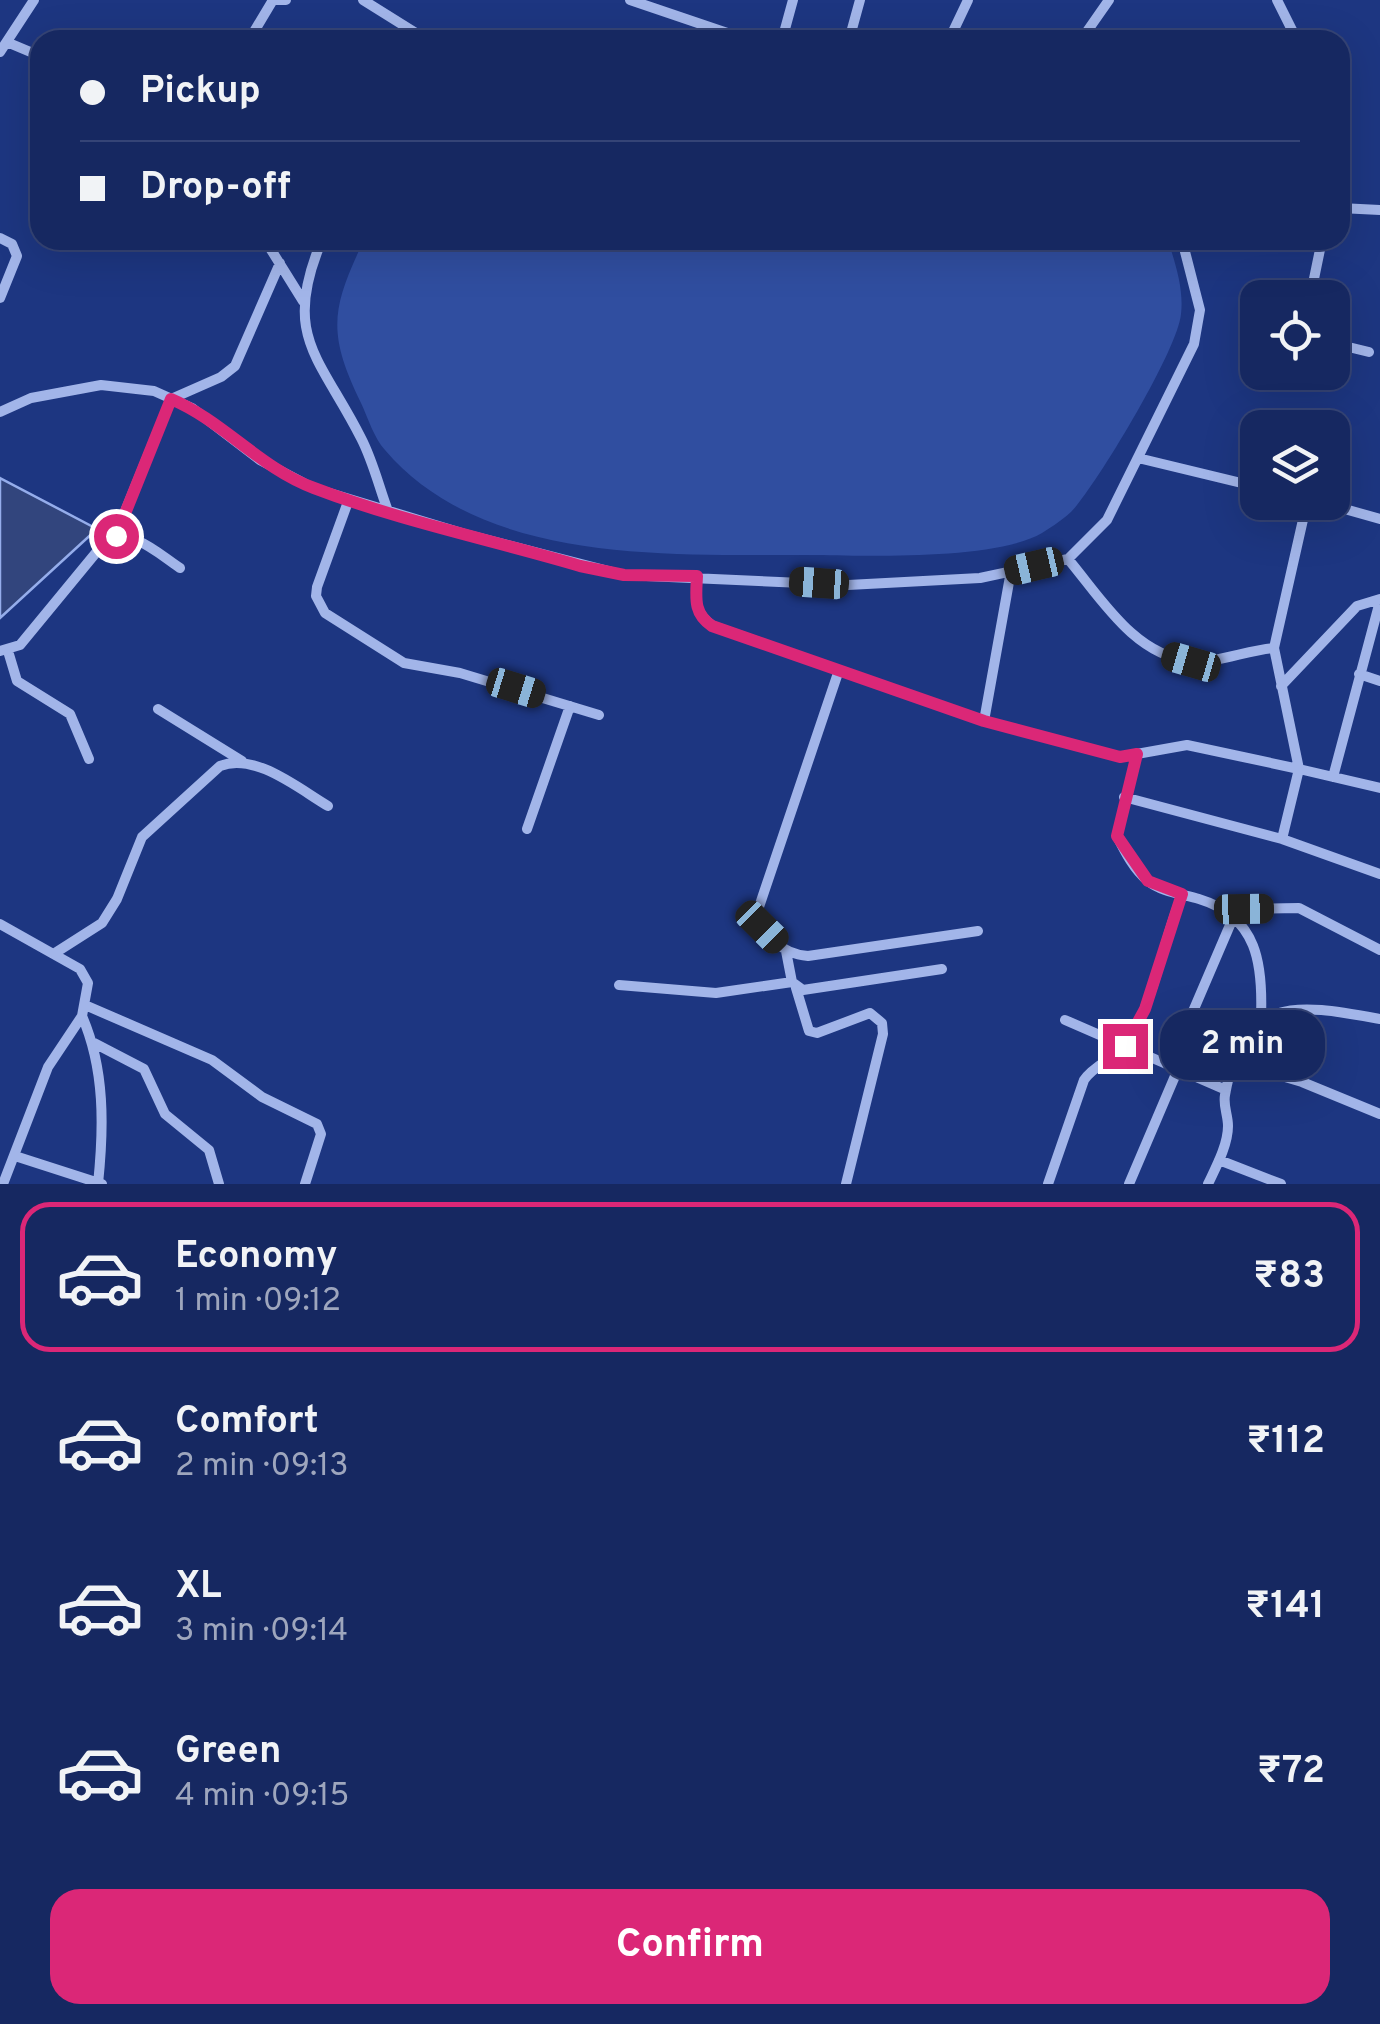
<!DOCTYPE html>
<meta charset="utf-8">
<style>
body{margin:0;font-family:Overpass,sans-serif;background:#23346a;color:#f1f3f6;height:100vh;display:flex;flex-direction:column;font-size:38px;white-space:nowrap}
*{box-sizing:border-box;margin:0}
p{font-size:32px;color:#9ea6bd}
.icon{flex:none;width:55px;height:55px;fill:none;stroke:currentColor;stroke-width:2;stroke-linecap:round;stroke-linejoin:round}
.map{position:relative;height:1184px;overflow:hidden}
.side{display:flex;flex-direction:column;background:#162861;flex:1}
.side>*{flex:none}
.top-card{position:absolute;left:30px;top:30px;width:1320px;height:220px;border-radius:30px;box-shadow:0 10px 40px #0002,0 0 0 2px #354476;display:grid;align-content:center;height:220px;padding:0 50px;background:#162861}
.tools{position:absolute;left:1240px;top:280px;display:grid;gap:20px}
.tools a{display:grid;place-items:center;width:110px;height:110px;border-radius:20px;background:#162861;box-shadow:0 10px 40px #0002,0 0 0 2px #354476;font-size:50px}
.end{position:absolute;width:45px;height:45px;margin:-22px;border:12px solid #db2777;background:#fff;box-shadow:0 0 0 5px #fff}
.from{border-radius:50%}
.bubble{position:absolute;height:70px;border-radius:30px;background:#162861;box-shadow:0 10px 40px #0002,0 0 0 2px #354476;font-size:32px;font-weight:700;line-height:70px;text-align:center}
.car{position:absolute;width:30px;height:60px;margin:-30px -15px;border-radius:12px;box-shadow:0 0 8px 2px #0007;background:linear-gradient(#222 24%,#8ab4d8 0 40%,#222 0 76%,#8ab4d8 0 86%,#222 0)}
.top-card b{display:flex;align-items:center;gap:35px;height:95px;font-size:38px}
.top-card b+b{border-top:2px solid #354476}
.top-card i{width:25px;height:25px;background:#f1f3f6}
ul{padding:18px 0 0;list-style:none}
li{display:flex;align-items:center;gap:30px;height:150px;margin:0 20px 15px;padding:0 30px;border:5px solid transparent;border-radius:30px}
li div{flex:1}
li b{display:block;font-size:38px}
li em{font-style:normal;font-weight:700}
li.current{border-color:#db2777}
li>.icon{width:90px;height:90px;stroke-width:1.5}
.cta{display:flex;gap:20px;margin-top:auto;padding:20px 50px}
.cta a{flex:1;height:115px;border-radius:30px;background:#db2777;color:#fff;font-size:40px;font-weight:700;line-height:115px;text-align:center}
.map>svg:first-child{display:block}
</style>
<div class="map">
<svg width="1380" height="1184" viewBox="0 0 1380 1184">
<rect width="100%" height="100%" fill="#1d3681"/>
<path fill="#304ea0" d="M364,240H1168C1175,263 1184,289 1181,314C1178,349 1102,475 1077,505C1069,516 1053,526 1042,533C996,560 866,556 810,555C672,554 484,566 385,450C374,438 368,418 361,403C327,333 331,309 364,240Z"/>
<path fill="#32457d" stroke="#95adeb" stroke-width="2.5" d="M0,478L97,529L0,618Z"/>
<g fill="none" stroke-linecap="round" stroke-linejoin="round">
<path stroke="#a2b5e9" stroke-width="10" d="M272,0H286
M363,0L427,40
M630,0L748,40
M1277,0L1297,40
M249,40L273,0
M782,40L793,0
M849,40L860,0
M949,40L968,0
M1081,40L1109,0
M9,43L40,56
M0,52L34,0
M1340,208L1380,210
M0,238L12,244L17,256L0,298
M265,240L303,301
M322,240C281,336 320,357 361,438C373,461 379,487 388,511
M1310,298L1322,240
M1332,343L1369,352
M0,412L31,398L101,385L154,391L192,408L260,460L313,488L465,534L624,575L848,585L980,578L1068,559L1107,520L1194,344L1200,310L1182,240
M1138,458L1258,487
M349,499L317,587L316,596L325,613L404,663L460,673L599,715
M1307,502L1274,648L1299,769L1380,788
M1320,502L1380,519
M115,536L171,399L221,377L235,366L280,263
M1068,559C1101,598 1134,655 1190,661C1215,664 1247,650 1274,648
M697,576C696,598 693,613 713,626L984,721L1120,757L1187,745L1299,769L1282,839
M0,651L20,645L104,543C131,526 157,553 180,568
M8,651L17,681L70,714L89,759
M839,670L759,907C758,933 782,954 808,956L978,931
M1359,674L1380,681
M1281,686L1357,606L1380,599
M158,709L242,761
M984,721L1011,571
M1137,754L1117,836C1125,852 1134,870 1148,881C1161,892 1182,894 1199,899C1258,917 1263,965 1261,1017
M1333,777L1380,601
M1124,797L1282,839L1380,874
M527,829L570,706
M1222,909L1299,908L1380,950
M0,924L80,969L88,983L82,1016L48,1067L3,1184
M786,951L792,982L803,990L942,969
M55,953L102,923L117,899L142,837L220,766C255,752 299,789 328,806
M619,985L716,993L792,982
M796,988L809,1031L817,1033L870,1013L882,1023L883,1034L846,1184
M85,1005L212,1060L262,1097L317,1124L321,1134L305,1184
M82,1016C105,1069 104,1127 98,1184
M1065,1020L1226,1090
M94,1043L144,1069L165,1114L209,1150L219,1184
M1237,1063L1302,1082L1380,1114
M1170,1065L1233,918
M15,1156L102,1184
M1219,1160L1281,1184
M1048,1184L1084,1080C1095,1064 1115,1059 1126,1044C1152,1010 1164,938 1182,895
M1129,1184L1178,1069
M1208,1184C1216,1167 1228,1145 1228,1126C1228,1115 1223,1106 1225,1095C1243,993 1297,1004 1380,1019"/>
</g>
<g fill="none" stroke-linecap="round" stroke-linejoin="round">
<path stroke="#db2777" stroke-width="12" d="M116,536L171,399C223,421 260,468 314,488C400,521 492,540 580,566L624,575L697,576C696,598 693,613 712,626L984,721L1120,757L1137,754L1117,836L1148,881L1182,894L1145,1009L1125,1046"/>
</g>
</svg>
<div class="tools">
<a><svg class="icon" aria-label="locate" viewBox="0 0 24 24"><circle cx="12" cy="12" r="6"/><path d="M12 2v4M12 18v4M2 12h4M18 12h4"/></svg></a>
<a><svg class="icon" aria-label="layers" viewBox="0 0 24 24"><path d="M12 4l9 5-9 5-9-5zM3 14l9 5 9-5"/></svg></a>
</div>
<i class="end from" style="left:116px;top:536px"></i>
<i class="end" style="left:1125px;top:1046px"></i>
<div class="bubble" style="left:1160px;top:1010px;width:165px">2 min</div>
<i class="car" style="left:1034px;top:566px;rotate:257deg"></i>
<i class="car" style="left:819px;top:583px;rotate:274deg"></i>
<i class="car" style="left:1191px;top:662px;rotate:286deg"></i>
<i class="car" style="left:516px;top:688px;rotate:107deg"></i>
<i class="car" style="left:1244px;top:909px;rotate:89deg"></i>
<i class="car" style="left:762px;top:927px;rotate:135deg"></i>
<div class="top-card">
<b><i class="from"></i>Pickup</b>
<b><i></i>Drop-off</b>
</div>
</div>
<section class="side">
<ul>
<li class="current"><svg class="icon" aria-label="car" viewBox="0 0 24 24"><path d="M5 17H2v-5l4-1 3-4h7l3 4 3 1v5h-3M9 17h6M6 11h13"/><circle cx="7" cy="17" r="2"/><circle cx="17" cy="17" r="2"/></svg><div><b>Economy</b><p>1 min · 09:12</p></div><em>₹83</em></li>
<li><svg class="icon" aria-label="car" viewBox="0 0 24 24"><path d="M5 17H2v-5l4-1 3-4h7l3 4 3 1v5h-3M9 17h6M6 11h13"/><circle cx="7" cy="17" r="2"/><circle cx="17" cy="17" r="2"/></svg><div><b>Comfort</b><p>2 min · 09:13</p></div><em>₹112</em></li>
<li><svg class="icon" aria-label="car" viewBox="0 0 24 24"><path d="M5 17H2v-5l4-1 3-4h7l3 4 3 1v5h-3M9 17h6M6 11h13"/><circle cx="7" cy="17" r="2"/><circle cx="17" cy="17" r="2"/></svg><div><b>XL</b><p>3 min · 09:14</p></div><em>₹141</em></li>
<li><svg class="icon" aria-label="car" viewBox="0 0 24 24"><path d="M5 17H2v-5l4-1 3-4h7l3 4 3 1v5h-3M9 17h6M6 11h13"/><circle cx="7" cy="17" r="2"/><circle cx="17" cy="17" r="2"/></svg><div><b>Green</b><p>4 min · 09:15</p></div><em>₹72</em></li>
</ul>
<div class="cta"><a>Confirm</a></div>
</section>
